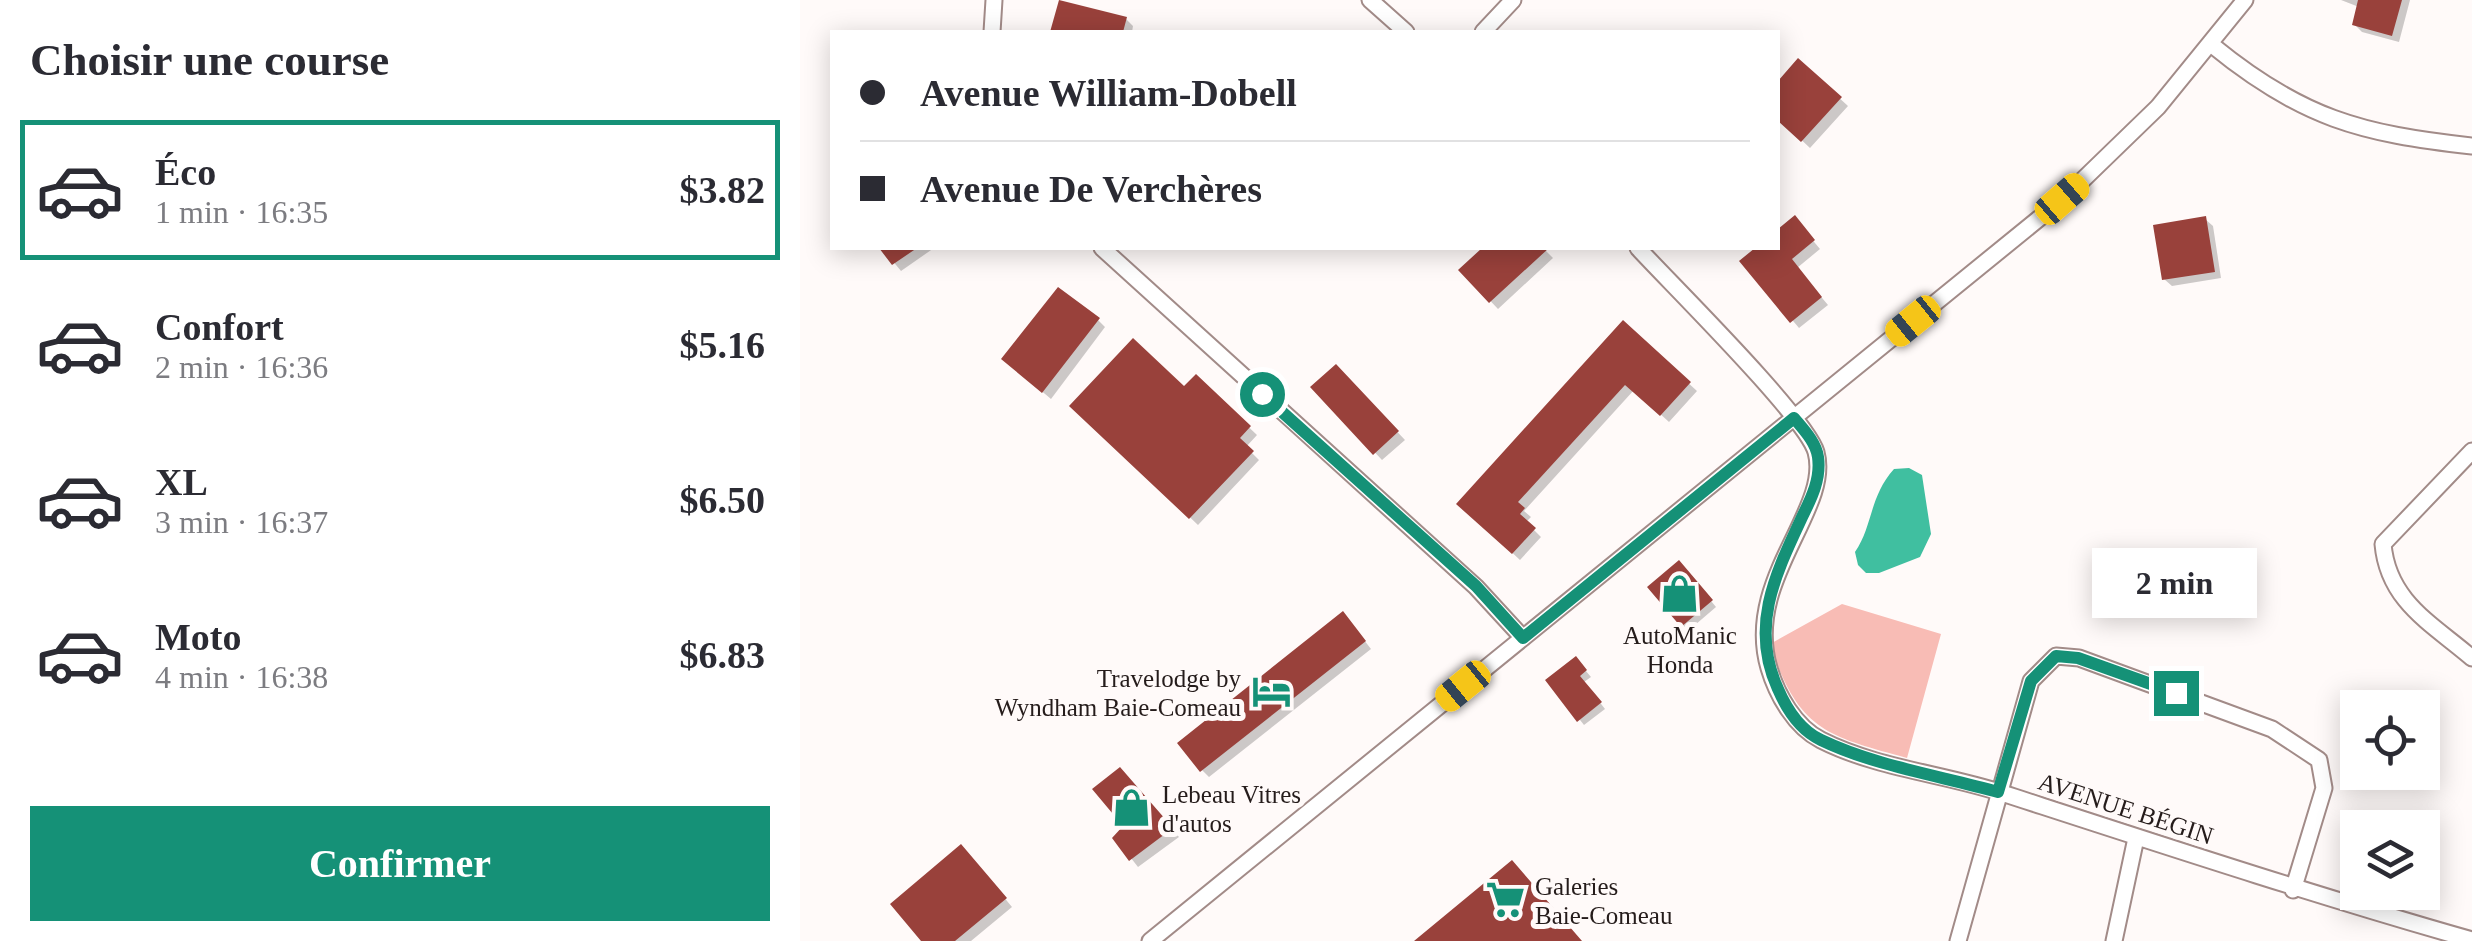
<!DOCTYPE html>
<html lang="fr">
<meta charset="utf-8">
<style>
body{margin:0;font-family:"Times New Roman",serif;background:#f7f7f7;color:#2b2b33;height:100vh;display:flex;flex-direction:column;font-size:38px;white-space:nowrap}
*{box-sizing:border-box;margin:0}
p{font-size:32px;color:#7c7c81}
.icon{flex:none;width:55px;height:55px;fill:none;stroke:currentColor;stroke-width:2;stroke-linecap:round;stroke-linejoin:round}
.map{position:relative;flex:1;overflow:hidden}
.side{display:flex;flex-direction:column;background:#fff;width:800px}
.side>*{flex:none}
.hud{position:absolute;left:30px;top:30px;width:950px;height:220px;border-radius:0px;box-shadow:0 5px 25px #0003;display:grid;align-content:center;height:220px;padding:0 30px;background:#fff}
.fabs{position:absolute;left:1540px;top:690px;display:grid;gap:20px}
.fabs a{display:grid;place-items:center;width:100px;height:100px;border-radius:0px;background:#fff;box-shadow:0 5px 25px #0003;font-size:50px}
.end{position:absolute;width:45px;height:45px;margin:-22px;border:12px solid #159177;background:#fff;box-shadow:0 0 0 5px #fff}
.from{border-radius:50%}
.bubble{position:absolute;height:70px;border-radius:0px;background:#fff;box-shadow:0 5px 25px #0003;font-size:32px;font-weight:700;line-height:70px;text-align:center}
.car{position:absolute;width:30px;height:60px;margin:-30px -15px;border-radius:12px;box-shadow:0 0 8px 2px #0007;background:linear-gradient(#f5c518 24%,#345 0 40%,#f5c518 0 76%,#345 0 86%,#f5c518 0)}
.hud b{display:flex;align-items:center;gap:35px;height:95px;font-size:38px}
.hud b+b{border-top:2px solid #e1e1e2}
.hud i{width:25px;height:25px;background:#2b2b33}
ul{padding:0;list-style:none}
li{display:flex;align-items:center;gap:30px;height:140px;margin:0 20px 15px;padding:0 10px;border:5px solid transparent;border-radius:0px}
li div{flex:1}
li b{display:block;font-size:38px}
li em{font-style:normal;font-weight:700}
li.on{border-color:#159177}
li>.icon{width:90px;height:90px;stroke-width:1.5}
h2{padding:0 30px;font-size:45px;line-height:120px}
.primary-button{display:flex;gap:20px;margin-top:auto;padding:20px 30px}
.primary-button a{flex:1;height:115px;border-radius:0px;background:#159177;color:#fff;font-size:40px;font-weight:700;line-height:115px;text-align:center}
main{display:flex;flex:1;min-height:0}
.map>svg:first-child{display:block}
</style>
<main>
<section class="side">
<h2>Choisir une course</h2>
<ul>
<li class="on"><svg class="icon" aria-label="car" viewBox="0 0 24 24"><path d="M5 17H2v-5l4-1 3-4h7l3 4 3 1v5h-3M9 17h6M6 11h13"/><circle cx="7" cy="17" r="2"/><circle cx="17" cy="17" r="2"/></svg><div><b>Éco</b><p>1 min · 16:35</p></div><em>$3.82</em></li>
<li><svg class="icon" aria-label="car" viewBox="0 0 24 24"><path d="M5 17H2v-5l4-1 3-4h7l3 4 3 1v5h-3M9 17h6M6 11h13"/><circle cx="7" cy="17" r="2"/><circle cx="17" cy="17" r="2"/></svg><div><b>Confort</b><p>2 min · 16:36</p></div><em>$5.16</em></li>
<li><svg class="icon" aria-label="car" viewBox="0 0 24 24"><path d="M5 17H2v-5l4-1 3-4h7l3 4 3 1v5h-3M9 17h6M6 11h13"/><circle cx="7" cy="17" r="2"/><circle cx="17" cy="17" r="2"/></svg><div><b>XL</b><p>3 min · 16:37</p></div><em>$6.50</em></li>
<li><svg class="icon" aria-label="car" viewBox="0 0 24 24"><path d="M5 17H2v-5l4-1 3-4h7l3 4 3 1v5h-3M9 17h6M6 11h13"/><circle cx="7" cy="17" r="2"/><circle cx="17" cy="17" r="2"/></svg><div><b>Moto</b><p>4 min · 16:38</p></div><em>$6.83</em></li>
</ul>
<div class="primary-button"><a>Confirmer</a></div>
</section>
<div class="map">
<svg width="1672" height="941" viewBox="0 0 1672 941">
<rect width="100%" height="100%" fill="#fffaf9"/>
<path fill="#f8bcb5" d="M1042,604L1141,634L1107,758C1026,736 998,730 970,644Z"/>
<path fill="#40bfa0" d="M1109,468L1122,475L1131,534L1120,557L1079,573H1066L1058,565L1055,552C1073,526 1069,497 1094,469Z"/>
<path fill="#0003" d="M1541,0H1610L1599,42L1562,32L1554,24L1559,7Z
M261,2L326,19L333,26L332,32H253Z
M999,61L1048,106L1010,148L978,118V85Z
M995,219L1020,249L997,268L1028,305L999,328L943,261L959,248H978V233Z
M1405,219L1413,226L1421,278L1372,286L1364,279Z
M82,248H134L101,271Z
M685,248H743L753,258L698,309L661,270Z
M298,320L305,327L251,399L212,366Z
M824,324L897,391L869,422L834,390L724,511L731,517L726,522L741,537L720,560L660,504Z
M536,367L605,440L582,460L514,388Z
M396,377L457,435L446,447L459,460L398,525L273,406L385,389Z
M884,568L916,607L888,631L851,587Z
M550,622L571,649L409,777L402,770Z
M780,664L791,677L784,682L805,709L784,725L749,681Z
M327,778L379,837L338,867L316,839L327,827Z
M168,854L212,907L171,941H124Z"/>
<path fill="#99413b" d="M259,0L327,17L323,32H250Z
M1558,0H1602L1592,36L1552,25Z
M998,58L1042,97L1001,142L978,121V81Z
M995,215L1015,240L992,259L1022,297L990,323L939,261L955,248H978V229Z
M1406,216L1415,272L1362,280L1353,225Z
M79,248H117L92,265Z
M682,248H749L689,303L658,270Z
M258,287L300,318L242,393L201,359Z
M823,320L891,382L860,416L825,385L718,502L725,508L720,514L736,528L712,554L656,504Z
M333,338L384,386L396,374L451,426L440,438L454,451L389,519L269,406Z
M536,364L599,431L573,455L510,387Z
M879,560L913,600L881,627L847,587Z
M543,611L566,641L400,772L377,743Z
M776,656L787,670L780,676L802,702L777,722L745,680Z
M320,767L373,828L329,861L312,838L323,826L292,789Z
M161,844L207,898L155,941H121L90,904Z
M712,860L782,941H614Z"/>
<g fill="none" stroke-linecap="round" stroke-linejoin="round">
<defs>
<path id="minor" d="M570,0L606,32
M192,32L194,0
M683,32L713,0
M1412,45C1501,118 1561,134 1672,146
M302,248L676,587L723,638
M838,248C871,284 1006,417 1016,452C1032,510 943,580 969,668C977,695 995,727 1021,740C1076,768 1144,774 1202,793C1359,844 1514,895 1672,940
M1672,451L1583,544C1588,601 1631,623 1672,658
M350,941L1263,199L1358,107L1445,0
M1158,941L1231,681L1256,656L1279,658L1472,729L1519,760L1524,788L1493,890
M1314,941L1336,838"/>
</defs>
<use href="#minor" stroke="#a28b88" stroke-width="19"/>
<use href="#minor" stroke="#fff" stroke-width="15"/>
</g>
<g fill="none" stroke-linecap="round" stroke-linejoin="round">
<path stroke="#159177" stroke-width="12" d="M462,394L676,586L723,638L994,418C1003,429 1016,442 1018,457C1021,478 1012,497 1003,515C976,573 949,626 978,689C987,710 1000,730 1021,740C1075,766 1141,776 1198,792L1231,681L1256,656L1278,658L1376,693"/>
</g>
<defs>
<symbol id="shop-bare" viewBox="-9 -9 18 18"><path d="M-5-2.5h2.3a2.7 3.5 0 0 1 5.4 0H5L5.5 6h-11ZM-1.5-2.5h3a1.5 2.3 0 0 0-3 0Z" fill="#159177" stroke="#fffaf9" stroke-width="2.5" paint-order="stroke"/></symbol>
<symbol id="hotel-bare" viewBox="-9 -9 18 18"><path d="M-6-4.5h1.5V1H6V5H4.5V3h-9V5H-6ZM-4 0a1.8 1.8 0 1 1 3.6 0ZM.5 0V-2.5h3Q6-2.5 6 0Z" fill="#159177" stroke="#fffaf9" stroke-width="2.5" paint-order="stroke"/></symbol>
<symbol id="supermarket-bare" viewBox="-9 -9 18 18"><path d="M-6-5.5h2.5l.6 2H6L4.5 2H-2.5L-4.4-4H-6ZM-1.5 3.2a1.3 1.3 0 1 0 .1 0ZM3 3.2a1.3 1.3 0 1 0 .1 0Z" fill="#159177" stroke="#fffaf9" stroke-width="2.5" paint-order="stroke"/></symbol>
</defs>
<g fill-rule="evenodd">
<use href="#shop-bare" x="852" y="566" width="55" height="55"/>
<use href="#hotel-bare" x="444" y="664" width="55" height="55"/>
<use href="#shop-bare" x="304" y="780" width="55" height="55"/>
<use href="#supermarket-bare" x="678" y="872" width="55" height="55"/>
</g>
<g text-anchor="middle" stroke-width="10" stroke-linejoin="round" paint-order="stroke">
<g font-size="25" fill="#251c1b" stroke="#fffaf9" text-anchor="start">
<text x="880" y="644" text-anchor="middle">AutoManic<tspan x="880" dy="29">Honda</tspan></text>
<text x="441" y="687" text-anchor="end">Travelodge by<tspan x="441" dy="29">Wyndham Baie-Comeau</tspan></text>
<text x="362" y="803">Lebeau Vitres<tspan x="362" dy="29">d'autos</tspan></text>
<text x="735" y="895">Galeries<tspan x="735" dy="29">Baie-Comeau</tspan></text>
</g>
<g font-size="25" fill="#251c1b" stroke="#fffaf9">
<text transform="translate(1326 808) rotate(18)" y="9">AVENUE BÉGIN</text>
</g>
</g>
</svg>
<div class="fabs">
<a><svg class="icon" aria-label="locate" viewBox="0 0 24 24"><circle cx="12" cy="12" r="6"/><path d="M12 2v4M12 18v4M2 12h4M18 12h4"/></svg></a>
<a><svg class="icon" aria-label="layers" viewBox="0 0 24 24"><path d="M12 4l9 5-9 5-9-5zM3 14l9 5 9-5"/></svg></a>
</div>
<i class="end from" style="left:462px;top:394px"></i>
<i class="end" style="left:1376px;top:693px"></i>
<div class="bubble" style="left:1292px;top:548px;width:165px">2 min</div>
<i class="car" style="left:1262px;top:199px;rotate:49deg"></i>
<i class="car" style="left:1113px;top:321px;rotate:231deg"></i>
<i class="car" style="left:663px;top:686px;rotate:231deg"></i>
<div class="hud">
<b><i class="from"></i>Avenue William-Dobell</b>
<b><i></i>Avenue De Verchères</b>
</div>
</div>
</main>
